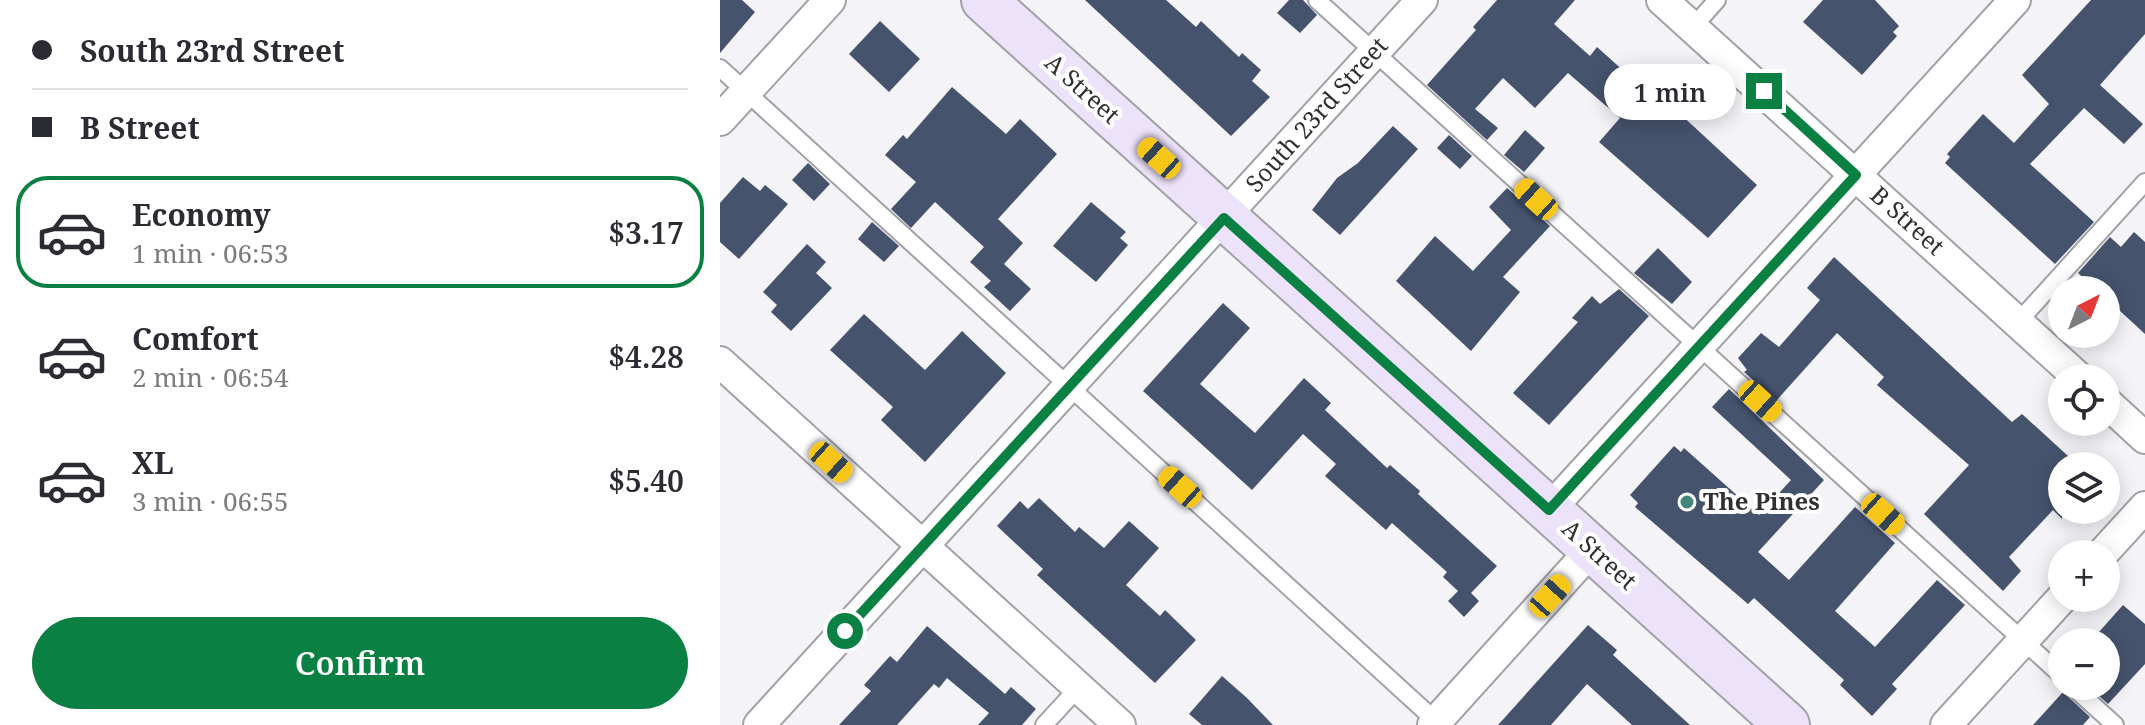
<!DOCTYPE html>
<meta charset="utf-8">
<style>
body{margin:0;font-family:"Noto Serif",serif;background:#f2f2f3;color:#2b2b33;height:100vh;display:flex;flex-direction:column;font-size:30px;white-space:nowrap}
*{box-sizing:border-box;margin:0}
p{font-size:26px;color:#7c7c81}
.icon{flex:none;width:44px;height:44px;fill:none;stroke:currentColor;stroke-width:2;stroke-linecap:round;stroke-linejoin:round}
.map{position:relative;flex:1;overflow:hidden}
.side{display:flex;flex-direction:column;background:#fff;width:720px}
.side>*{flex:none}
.guide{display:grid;align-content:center;height:176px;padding:0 32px;background:#fff}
.needle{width:52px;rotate:42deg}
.controls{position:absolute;left:1328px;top:276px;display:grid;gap:16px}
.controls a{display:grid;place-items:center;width:72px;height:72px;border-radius:50%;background:#fff;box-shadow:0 4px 20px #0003;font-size:40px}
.end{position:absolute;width:36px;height:36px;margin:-18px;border:10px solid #0b8043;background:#fff;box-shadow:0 0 0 4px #fff}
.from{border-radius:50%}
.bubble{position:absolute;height:56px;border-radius:28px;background:#fff;box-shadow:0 4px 20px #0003;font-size:26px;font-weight:600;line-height:56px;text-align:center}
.car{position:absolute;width:24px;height:48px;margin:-24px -12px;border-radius:10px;box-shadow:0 0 6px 2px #0007;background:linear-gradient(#f5c518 24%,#345 0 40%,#f5c518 0 76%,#345 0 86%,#f5c518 0)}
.guide b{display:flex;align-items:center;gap:28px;height:76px;font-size:30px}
.guide b+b{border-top:2px solid #e1e1e2}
.guide i{width:20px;height:20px;background:#2b2b33}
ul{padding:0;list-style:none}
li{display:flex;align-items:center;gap:24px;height:112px;margin:0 16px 12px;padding:0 16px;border:4px solid transparent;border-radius:32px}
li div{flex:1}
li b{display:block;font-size:30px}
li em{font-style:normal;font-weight:600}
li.active{border-color:#0b8043}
li>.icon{width:72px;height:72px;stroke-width:1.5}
.cta{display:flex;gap:16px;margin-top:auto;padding:16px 32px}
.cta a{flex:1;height:92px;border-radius:48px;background:#0b8043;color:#fff;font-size:32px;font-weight:600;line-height:92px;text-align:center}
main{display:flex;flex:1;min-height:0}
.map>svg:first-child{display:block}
</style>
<main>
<section class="side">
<div class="guide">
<b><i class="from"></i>South 23rd Street</b>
<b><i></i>B Street</b>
</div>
<ul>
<li class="active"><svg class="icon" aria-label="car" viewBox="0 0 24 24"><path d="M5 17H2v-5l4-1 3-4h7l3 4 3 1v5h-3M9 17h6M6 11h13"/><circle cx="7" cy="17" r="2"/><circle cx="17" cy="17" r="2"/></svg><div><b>Economy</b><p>1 min · 06:53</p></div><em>$3.17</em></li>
<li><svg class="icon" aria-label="car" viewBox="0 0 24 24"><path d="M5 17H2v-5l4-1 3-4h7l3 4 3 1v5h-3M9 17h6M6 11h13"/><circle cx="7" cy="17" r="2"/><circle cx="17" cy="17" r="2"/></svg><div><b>Comfort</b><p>2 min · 06:54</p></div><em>$4.28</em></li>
<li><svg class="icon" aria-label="car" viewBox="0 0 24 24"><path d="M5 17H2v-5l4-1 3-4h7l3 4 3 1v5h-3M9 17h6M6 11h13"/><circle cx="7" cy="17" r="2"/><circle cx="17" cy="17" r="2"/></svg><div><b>XL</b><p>3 min · 06:55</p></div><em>$5.40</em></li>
</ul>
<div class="cta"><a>Confirm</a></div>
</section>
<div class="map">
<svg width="1425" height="725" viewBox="0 0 1425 725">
<rect width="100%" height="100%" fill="#f3f3f8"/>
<path fill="#45536d" d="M0,0H22L35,12L0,53Z
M365,0H446L476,27L481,21L519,57L522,53L541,70L532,81L550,97L511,136Z
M569,0H583L597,15L580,33L557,13Z
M777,0H855L834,24L870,56L877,47L926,91L930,86L1037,185L988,238L879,142L900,118L848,73L815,108L783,78L755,109L778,128L767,140L707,85L756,30L753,27Z
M1103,0H1155L1179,26L1173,32L1177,36L1142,75L1083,22Z
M1371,0H1425V34L1380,85L1423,124L1404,144L1364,108L1310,164L1374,222L1335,264L1225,163L1230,157L1227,154L1263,114L1294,143L1329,104L1302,75Z
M160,21L200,59L169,92L129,54Z
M232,87L286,134L300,119L337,154L278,219L303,243L284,264L311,289L290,311L264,287L271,281L250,262L264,247L215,202L191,228L171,209L196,182L165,155L183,135L187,139Z
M673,126L698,149L620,235L592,210L617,178L638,163Z
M805,130L825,148L804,172L784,155Z
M729,135L752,156L740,169L717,148Z
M88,163L110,184L94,201L72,180Z
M23,177L40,191L45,185L68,204L19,259L0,242V203Z
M787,188L830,226L783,277L800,292L751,351L676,281L715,236L753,271L791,230L769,207Z
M371,202L406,232L400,238L408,245L376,282L333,246Z
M152,222L179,246L164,262L138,239Z
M1414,232L1425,242V334L1386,298V290H1377L1358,273L1390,237L1401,247Z
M87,244L106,262L96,273L112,288L71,331L51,312L57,305L43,292Z
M938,248L972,282L952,304L914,273Z
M1114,257L1292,422L1302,414L1359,466H1342V519L1333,510L1289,557L1301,571L1283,591L1204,514L1249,465L1157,385L1164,377L1117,333L1056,401L1024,372L1027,370L1018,358L1041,333L1059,347L1100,300L1087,288Z
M899,289L929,316L829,425L793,393L858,322L852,318L872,296L880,304Z
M503,303L530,328L480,384L535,433L584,378L611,403L605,410L667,468L670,465L700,491L698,494L777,566L751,593L759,601L744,617L728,601L738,591L723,577L727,572L672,523L666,530L605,476L616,464L583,434L532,490L423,391Z
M144,314L205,370L242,331L286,373L205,462L161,420L173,407L110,350Z
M1009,389L1104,480L1038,552L1069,580L1135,507L1175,543L1115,611L1155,647L1217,580L1245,605L1172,684L1177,689L1152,716L1120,685L1124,680L1034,598L1028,604L915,507L918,503L910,495L954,446L961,452L964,448L1039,515L1071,480L992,407Z
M319,498L355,532L359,527L384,548L409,521L439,548L406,585L440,616L445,610L476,640L435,683L317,575L323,569L277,526L300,501L308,509Z
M1403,605L1425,624V664L1388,704L1368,686H1386V642H1370Z
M868,625L897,650L893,655L970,725H912L867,684L831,725H778Z
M207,626L285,694L291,687L316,709L302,725H258L269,713L227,678L219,688L214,684L177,725H119L151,691L144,685L170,656L177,662Z
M502,676L527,698L553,725H482L469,714Z
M1343,692L1370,717L1363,725H1313Z"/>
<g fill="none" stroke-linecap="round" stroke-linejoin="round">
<defs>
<path id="service" d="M597,0L1342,676
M973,27L997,0
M0,68L719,724
M1298,322L1425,182
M1352,686L1395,725
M324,725L359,687"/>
<path id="minor" d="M942,0L1359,378
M0,120L110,0
M0,362L400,725
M1386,402L1425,438
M829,510L1295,0
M1382,554L1425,507
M39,725L702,0
M713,725L872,549
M1226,725L1342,598"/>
<path id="secondary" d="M264,0L1067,725"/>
</defs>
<use href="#service" stroke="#a1a1a6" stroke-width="20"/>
<use href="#minor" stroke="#a1a1a6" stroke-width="34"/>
<use href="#secondary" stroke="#a1a1a6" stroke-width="48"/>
<use href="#service" stroke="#fff" stroke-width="16"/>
<use href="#minor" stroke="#fff" stroke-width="30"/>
<use href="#secondary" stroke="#ece2f9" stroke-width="44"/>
</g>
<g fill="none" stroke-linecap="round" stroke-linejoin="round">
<path stroke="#0b8043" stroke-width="10" d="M125,631L504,218L829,510L1136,175L1044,91"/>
</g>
<circle fill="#42867c" stroke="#fff" stroke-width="3" cx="967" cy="502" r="8"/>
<g text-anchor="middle" stroke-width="8" stroke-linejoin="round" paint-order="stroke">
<g font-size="24" fill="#303032" stroke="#fff">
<text transform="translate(362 89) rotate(42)" y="8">A Street</text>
<text transform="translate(597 115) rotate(-48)" y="8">South 23rd Street</text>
<text transform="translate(1187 221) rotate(42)" y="8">B Street</text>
<text transform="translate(879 555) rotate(42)" y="8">A Street</text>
</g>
<g font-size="24" font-weight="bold" fill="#303032" stroke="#fff" text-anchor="start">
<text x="983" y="510">The Pines</text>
</g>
</g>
</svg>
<div class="controls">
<a><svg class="needle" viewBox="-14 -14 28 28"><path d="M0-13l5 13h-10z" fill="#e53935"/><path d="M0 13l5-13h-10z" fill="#7c7c81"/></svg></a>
<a><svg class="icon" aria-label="locate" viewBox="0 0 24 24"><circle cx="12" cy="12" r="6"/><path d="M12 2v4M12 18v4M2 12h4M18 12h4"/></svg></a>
<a><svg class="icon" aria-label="layers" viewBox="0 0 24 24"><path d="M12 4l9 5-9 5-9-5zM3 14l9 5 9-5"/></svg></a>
<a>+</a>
<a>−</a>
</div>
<i class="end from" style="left:125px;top:631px"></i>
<i class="end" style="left:1044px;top:91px"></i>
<div class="bubble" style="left:884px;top:64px;width:132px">1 min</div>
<i class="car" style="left:439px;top:158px;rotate:312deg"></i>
<i class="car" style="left:816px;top:199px;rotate:312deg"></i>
<i class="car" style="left:1040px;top:401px;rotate:132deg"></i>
<i class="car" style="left:111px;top:462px;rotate:132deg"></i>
<i class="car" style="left:460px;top:487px;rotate:312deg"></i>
<i class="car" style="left:1163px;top:514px;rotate:132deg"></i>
<i class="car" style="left:830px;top:596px;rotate:42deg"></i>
</div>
</main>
